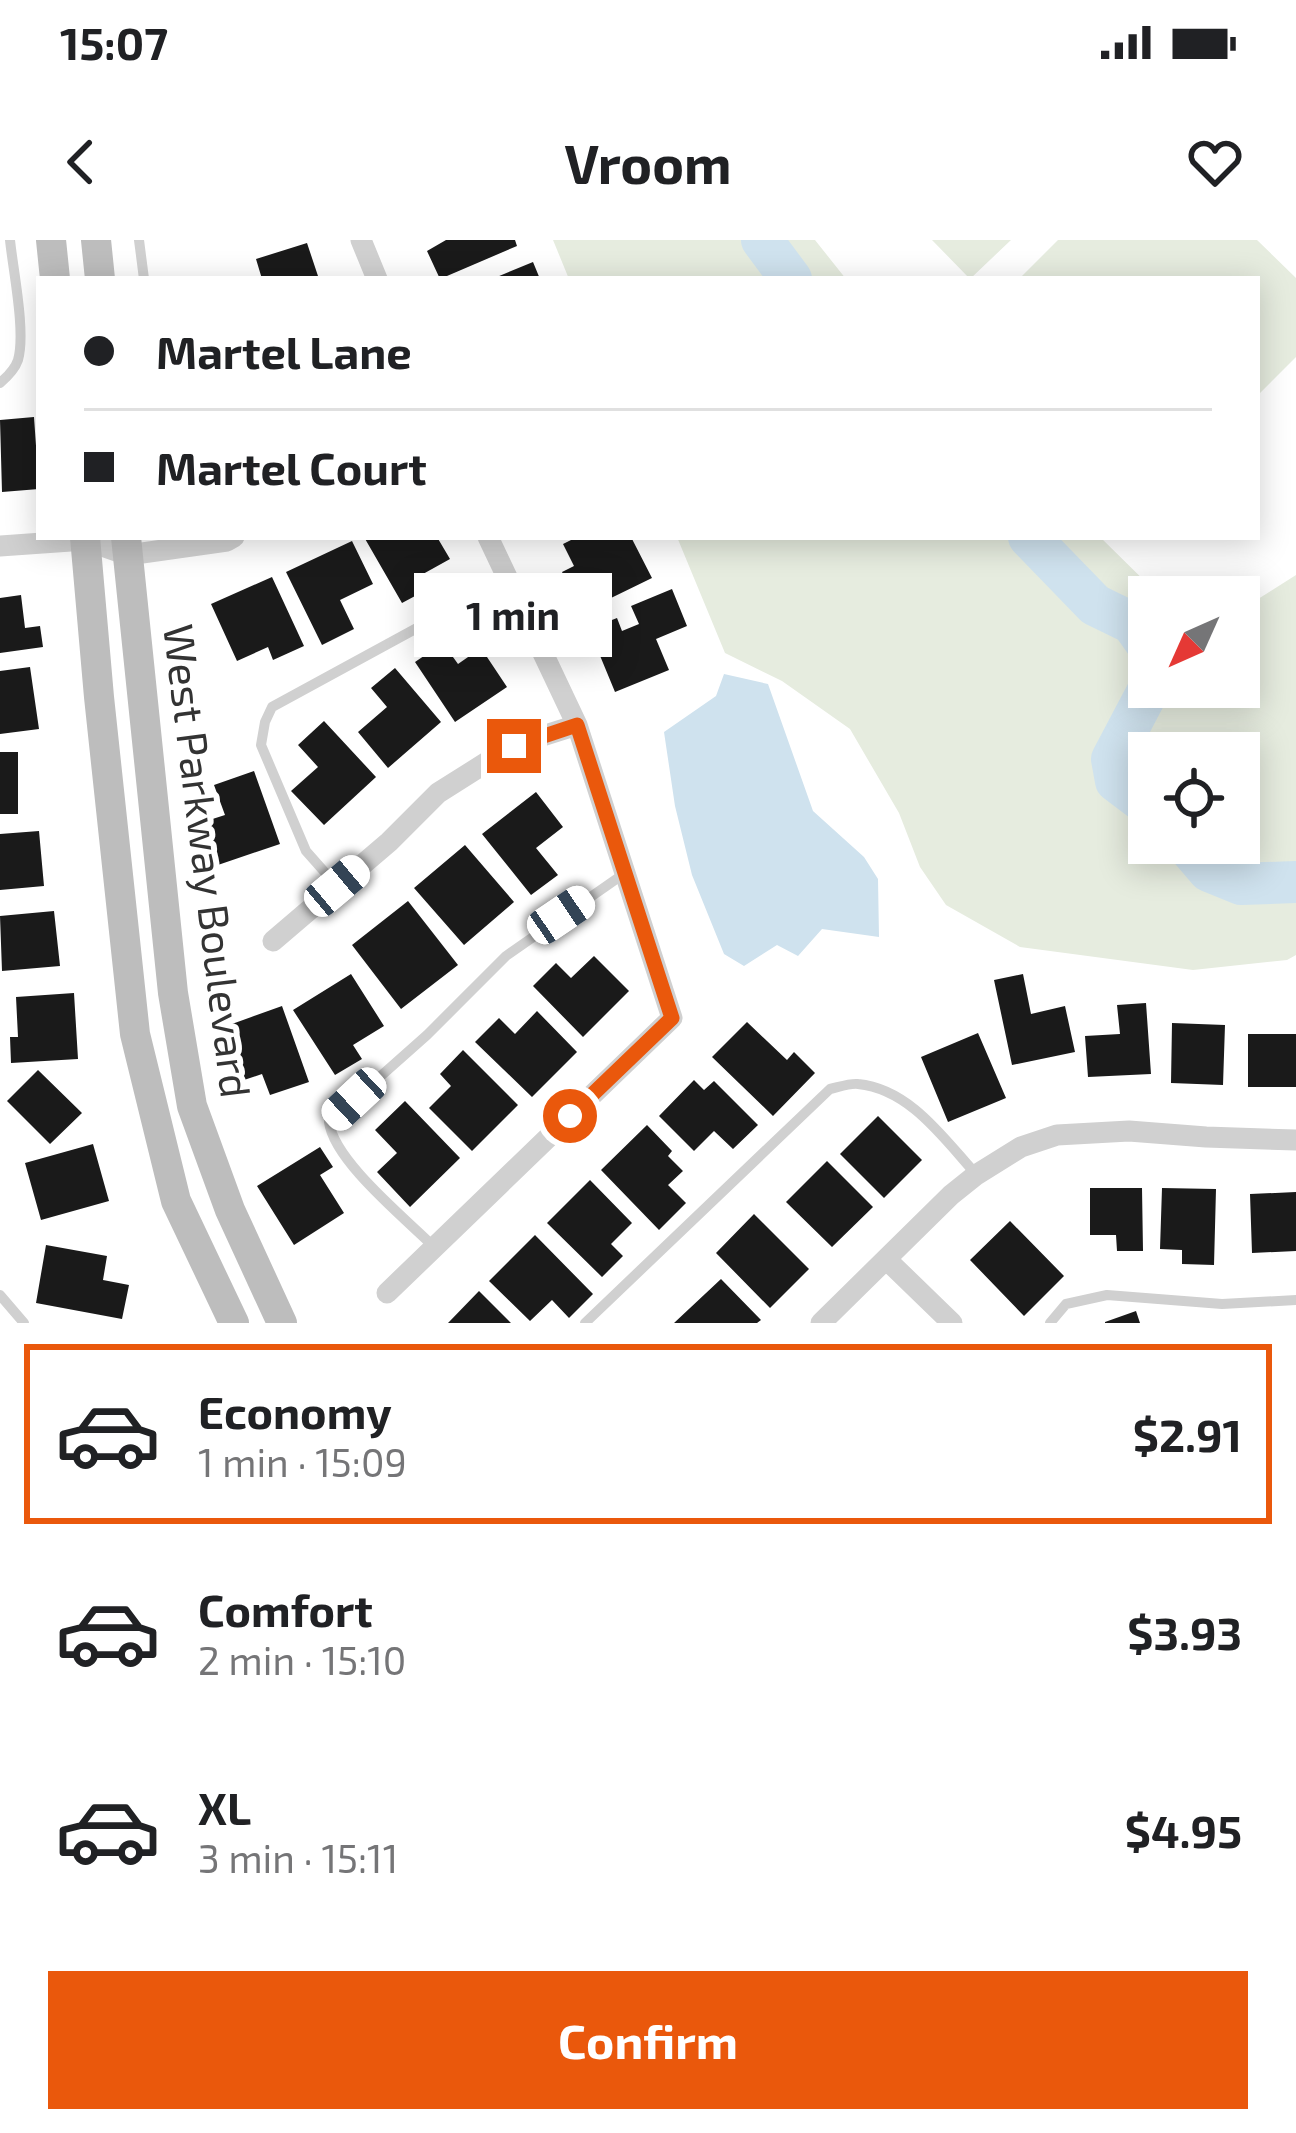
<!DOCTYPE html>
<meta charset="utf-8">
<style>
body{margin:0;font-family:"Exo 2",sans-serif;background:#f2f2f2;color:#202124;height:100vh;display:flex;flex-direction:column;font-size:45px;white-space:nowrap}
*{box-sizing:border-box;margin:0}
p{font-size:39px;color:#757577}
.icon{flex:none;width:66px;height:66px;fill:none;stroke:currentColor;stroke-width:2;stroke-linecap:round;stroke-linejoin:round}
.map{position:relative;height:1083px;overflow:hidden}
.panel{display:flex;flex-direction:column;background:#fff;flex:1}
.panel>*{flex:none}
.banner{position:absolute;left:36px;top:36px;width:1224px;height:264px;border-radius:0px;box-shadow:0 6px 30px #0003;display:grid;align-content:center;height:264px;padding:0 48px;background:#fff}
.needle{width:78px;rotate:225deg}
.fabs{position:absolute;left:1128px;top:336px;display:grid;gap:24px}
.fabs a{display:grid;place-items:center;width:132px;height:132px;border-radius:0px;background:#fff;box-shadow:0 6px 30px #0003;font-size:60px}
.end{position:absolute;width:54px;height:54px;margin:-27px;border:15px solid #ea580c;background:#fff;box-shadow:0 0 0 6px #fff}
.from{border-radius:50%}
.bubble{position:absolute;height:84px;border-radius:0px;background:#fff;box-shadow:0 6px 30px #0003;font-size:39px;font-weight:700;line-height:84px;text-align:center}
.car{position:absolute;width:36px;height:72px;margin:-36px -18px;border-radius:15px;box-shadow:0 0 9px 3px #0007;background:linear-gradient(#fff 24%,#345 0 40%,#fff 0 76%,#345 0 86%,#fff 0)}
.banner b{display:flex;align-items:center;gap:42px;height:114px;font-size:45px}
.banner b+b{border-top:3px solid #e0e0e0}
.banner i{width:30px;height:30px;background:#202124}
ul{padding:21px 0 0;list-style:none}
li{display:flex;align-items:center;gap:36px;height:180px;margin:0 24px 18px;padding:0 24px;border:6px solid transparent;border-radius:0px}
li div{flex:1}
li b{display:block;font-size:45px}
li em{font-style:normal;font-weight:700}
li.selected{border-color:#ea580c}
li>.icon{width:108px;height:108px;stroke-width:1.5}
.cta{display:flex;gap:24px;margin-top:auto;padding:24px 48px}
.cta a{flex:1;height:138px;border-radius:0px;background:#ea580c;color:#fff;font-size:48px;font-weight:700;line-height:138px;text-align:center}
.status{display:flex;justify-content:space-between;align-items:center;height:84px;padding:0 60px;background:#fff;direction:ltr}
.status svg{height:33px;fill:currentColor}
header{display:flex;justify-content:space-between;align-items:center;height:156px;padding:0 48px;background:#fff;font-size:54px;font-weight:700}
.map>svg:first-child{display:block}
</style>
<div class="status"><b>15:07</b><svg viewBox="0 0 49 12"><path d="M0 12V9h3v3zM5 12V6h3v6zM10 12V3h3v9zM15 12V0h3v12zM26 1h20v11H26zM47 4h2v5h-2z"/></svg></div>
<header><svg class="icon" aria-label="back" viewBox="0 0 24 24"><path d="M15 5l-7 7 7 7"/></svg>Vroom<svg class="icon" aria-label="heart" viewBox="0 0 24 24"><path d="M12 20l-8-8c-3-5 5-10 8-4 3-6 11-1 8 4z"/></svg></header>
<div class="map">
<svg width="1296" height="1083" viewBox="0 0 1296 1083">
<rect width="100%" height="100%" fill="#fff"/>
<path fill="#e6ecdf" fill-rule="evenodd" d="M553,0H815L846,39H569Z
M932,0H1011L970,39Z
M1058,0H1257L1296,38V117L1257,156V39H1019Z
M677,297H1100L1161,357H1149V447H1239V371L1296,335V715L1287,720L1193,730L1020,707L946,665L920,627L899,573L850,489L782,441L725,413ZM1149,513H1239V603H1149Z"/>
<path fill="#cfe2ee" d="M724,434L768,444L813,571L864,617L878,639L879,697L822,689L798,716L777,705L744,726L724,714L692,635L675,566L664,492L716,456Z"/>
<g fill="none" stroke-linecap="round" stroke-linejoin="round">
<path stroke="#cfe2ee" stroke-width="42" d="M762,0L791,39
M1029,297L1095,365L1132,383L1149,407
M1149,566L1116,541L1112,519L1150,447
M1185,603L1209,631L1241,644L1296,642"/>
</g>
<path fill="#1a1a1a" d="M446,0H515L517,6L440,39L427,11Z
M307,3L319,39H262L256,19Z
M533,22L540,39H492Z
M34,177L39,249L2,252L0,180Z
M364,297H437L450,319L423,334L430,348L402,363Z
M577,297H631L652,338L611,358L603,343L574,357L562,332L574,326L563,304Z
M352,301L373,344L340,360L354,389L322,405L286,332Z
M272,337L304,406L273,420L268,407L237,421L211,364Z
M672,349L687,386L656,399L669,430L615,452L589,389L617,378L622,391L639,384L631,366Z
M21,355L25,388L40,386L43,407L0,413V358Z
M443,403L458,424L481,408L507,447L455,482L415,422Z
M30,427L39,489L0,494V431Z
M395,428L441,482L388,528L358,492L387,467L371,448Z
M324,481L376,537L324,585L291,551L318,527L298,505Z
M0,512H18V574H0Z
M254,531L280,604L215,626L200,583L225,575L214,545Z
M536,552L563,587L536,608L558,635L531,655L482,594Z
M39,591L44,646L0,650V594Z
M465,605L514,662L464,705L414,648Z
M408,661L458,725L401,769L352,705Z
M54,671L60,726L2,731L0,676Z
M594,716L629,751L583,797L533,746L556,723L571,738Z
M351,734L384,786L353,805L362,819L335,835L293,770Z
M1023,734L1031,774L1065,766L1075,812L1012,825L994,740Z
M74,753L78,819L11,823L10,797H18L16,757Z
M1146,763L1151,834L1088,837L1085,796L1120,794L1117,765Z
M282,766L309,842L270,855L262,834L238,842L218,789Z
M537,771L577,812L532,857L475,802L499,778L515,794Z
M747,782L787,820L794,812L815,833L773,876L712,817Z
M1172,783L1225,785L1223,845L1171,843Z
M978,793L1006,858L948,882L921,817Z
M1248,794H1296V847H1248Z
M463,810L518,865L472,911L429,868L451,846L440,834Z
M38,830L82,873L50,904L7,861Z
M694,840L704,850L714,841L758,885L733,909L714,891L694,911L659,876Z
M405,861L460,918L410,967L377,932L397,913L375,890Z
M878,876L922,920L884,958L840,914Z
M647,885L672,911L668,916L683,931L668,945L686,963L659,990L601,930Z
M93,904L109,961L41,980L25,923Z
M320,907L333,927L320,935L344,973L294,1005L257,946Z
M827,921L873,967L832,1007L786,962Z
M590,940L632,983L611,1004L623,1016L602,1037L547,983Z
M1090,948H1142L1143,1011H1117L1116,995H1090Z
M1162,948L1216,949L1214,1025L1182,1024V1010L1160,1009Z
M1296,952V1011L1252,1013L1250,954Z
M754,974L809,1029L770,1068L716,1013Z
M1010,981L1064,1036L1024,1076L970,1020Z
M535,995L593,1054L569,1078L552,1060L530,1081L489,1041Z
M46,1005L107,1016L103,1040L129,1045L122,1079L36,1063Z
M721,1039L761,1080L757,1083H674Z
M479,1051L511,1083H448Z
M1136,1071L1140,1083H1105V1082Z"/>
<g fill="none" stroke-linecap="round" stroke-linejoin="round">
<path stroke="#d0d0d0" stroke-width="10" d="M139,0L144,39
M0,143C7,137 15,129 18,120C26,92 13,30 10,0
M337,646L306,611L261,505L265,482L272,467L507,339
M434,1007C405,978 334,921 329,882L427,795L506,716L625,633
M0,1055L24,1083
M585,1083L830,849C839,847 850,843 858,844C910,849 944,899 976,934
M1050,1083L1066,1064L1107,1055L1222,1064L1296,1060"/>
<path stroke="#d0d0d0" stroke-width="21" d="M361,0L377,39
M0,306L85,300L128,315L227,301L234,297
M273,701L389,602L438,553L514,505L577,485
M886,1019L952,1083
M387,1053L672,778L577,485L488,297
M821,1083L951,955L976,935L1021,907L1057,895L1129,891L1206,897L1296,900"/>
<path stroke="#bdbdbd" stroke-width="30" d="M51,0L55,39
M96,0L100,39
M85,297L99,457L135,794L176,961L234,1083
M126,297L173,753L192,866L230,970L282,1083"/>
</g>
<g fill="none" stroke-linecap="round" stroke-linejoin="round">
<path stroke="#ea580c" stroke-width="15" d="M514,506L577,485L672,778L570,876"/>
</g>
<g text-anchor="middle" stroke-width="12" stroke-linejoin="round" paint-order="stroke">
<g font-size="42" fill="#333" stroke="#fff">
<text transform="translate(207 621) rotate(83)" y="15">West Parkway Boulevard</text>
</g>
</g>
</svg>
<div class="fabs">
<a><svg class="needle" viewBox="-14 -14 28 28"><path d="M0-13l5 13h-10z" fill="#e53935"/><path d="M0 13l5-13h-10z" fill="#757577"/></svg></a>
<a><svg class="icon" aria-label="locate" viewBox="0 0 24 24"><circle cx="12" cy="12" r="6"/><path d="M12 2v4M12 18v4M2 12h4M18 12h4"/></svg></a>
</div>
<i class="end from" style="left:570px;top:876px"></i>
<i class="end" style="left:514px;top:506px"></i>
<div class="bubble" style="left:414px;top:333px;width:198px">1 min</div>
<i class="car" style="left:337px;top:646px;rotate:50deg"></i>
<i class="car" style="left:561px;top:675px;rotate:56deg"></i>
<i class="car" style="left:354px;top:859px;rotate:227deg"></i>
<div class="banner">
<b><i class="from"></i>Martel Lane</b>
<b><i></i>Martel Court</b>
</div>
</div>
<section class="panel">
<ul>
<li class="selected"><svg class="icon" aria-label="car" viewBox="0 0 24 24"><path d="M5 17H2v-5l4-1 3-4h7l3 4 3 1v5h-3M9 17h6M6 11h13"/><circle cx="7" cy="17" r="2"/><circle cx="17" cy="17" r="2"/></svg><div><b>Economy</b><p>1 min · 15:09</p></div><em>$2.91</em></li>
<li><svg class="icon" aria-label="car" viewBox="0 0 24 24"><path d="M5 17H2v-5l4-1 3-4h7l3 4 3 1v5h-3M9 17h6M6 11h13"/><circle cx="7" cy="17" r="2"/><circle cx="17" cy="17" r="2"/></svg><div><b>Comfort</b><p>2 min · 15:10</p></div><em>$3.93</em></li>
<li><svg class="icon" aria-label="car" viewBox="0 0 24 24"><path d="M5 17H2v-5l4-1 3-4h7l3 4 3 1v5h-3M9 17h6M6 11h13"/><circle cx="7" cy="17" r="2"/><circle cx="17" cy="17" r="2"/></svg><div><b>XL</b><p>3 min · 15:11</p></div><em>$4.95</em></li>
</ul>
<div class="cta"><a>Confirm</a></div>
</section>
